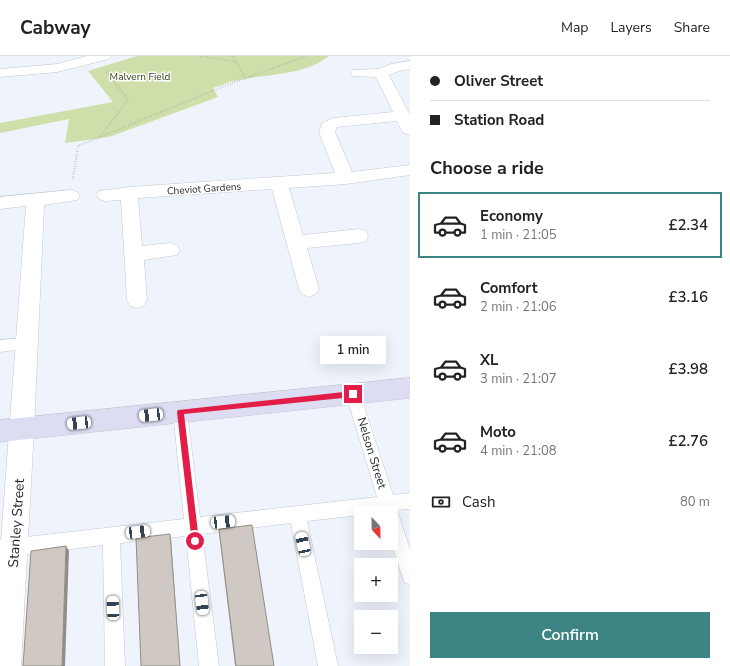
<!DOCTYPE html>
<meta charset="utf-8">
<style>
body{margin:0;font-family:"Nunito Sans",sans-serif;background:#f2f2f2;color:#222;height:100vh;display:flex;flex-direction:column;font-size:15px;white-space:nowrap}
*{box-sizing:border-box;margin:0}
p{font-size:13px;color:#767676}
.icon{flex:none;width:22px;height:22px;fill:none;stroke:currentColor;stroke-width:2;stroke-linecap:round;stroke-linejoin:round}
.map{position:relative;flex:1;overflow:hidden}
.panel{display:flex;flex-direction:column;background:#fff;width:320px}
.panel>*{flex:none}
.banner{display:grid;align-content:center;height:88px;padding:0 20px;background:#fff}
.needle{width:26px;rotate:158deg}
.fabs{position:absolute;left:354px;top:450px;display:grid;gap:8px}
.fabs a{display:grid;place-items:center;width:44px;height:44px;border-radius:0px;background:#fff;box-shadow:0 4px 16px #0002;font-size:20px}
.end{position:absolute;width:18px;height:18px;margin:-9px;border:5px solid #e11d48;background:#fff;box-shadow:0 0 0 2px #fff}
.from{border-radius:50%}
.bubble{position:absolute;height:28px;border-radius:0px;background:#fff;box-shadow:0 4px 16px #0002;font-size:13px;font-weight:600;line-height:28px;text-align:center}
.car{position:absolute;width:12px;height:24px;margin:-12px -6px;border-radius:5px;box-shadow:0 0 3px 1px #0007;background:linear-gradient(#fff 24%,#345 0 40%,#fff 0 76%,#345 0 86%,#fff 0)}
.banner b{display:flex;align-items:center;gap:14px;height:38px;font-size:15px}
.banner b+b{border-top:1px solid #e0e0e0}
.banner i{width:10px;height:10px;background:#222}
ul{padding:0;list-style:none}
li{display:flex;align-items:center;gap:12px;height:66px;margin:0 8px 6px;padding:0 12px;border:2px solid transparent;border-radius:0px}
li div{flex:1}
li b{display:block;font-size:15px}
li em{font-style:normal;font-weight:600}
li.current{border-color:#3d8584}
li>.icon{width:36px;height:36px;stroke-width:1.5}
h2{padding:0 20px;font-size:18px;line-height:48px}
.pay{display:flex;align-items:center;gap:10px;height:44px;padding:0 20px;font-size:15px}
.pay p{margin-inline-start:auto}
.cta{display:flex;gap:8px;margin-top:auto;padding:8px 20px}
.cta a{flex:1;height:46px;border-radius:0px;background:#3d8584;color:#fff;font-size:16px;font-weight:600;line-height:46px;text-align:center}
header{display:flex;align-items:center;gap:24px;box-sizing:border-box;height:56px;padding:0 20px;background:#fff;border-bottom:1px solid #e0e0e0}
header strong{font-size:19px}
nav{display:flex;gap:22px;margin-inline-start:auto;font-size:14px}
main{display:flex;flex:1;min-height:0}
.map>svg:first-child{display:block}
</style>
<header>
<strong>Cabway</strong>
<nav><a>Map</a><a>Layers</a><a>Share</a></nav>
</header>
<main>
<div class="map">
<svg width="410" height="610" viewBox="0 0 410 610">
<rect width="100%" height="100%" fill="#eff4fc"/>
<path fill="#cfdfa9" d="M137,0H329C305,20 264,18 234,25C227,26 220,30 213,32L218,41L109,81L65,87L69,63L0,77V67L113,46L88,15Z"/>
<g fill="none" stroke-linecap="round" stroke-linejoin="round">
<defs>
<path id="service" d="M26,282L31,284L33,288L31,292L0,296V284Z
M353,332L358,334L360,338L393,439L410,437V453L397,454L410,493V529L404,526L391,486V457H361V459L307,465L338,610H318L291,467L202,478L219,610H199L186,480L120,487L125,610H105L103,489L0,502V484L184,463L173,356L175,351L180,349L185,351L187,356L200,461L377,441L346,338L348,334Z"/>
<path id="minor" d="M87,0H111L109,3L57,16L0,21V13L57,8Z
M410,5V13L399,15L389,19L410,59V79L403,77L397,65L337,71L335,76L352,116L410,109V119L346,128L289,132L303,179L359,173L366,175L368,180L366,185L359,187L307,192L319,233L316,238L309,241L302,238L299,233L272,133L138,142L142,190L170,187L177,189L180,194L177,199L144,204L147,244L144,250L137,252L130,250L127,244L121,144L105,145L99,143L96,139L99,135L129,131L335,117L319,76L322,67L333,62L393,56L376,21L353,20L351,17L353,14L379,13L391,8Z
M71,134L77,136L80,140L77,144L44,149L34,373L21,610H0V498L26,150L0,153V141Z"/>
<path id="secondary" d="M410,322V342L0,386V364Z"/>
</defs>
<use href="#service" stroke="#c2c7ce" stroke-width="1"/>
<use href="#minor" stroke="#c2c7ce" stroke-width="1"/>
<use href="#secondary" stroke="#c2c7ce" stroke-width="1"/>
<path stroke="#a1a4aa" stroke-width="2" stroke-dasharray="0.5 2" stroke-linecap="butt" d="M200,0L237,6
M233,0L245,22
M101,80L128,44L106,15
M73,123L78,90L217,33L306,0"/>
<use href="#service" fill="#fff" fill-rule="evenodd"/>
<use href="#minor" fill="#fff" fill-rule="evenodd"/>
<use href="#secondary" fill="#dcdcf3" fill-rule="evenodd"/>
</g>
<path fill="#b3ada8" d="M219,473L274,610H235L219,477Z"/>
<path fill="#928d88" d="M170,478L171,483L180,610Z
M66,490L69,495L65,610H62Z"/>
<path fill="#d0c9c3" stroke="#928d88" d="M252,469L274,610H236L219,473Z
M170,478L180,610H141L136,482Z
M66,490L62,610H23L31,495Z"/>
<path fill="#e11d48" d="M353,335L356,338L353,341L184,358L199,485L198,488H192L177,356L178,354Z"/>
<g text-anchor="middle" stroke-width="3" stroke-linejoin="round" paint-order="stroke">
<g font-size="10" fill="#303914" stroke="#fff">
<text x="140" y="24">Malvern Field</text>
</g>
<g font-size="10" fill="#26282b" stroke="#fff">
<text transform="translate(204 132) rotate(-4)" y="4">Cheviot Gardens</text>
</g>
<g font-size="12" fill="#26282b" stroke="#fff">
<text transform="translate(372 397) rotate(73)" y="4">Nelson Street</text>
</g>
<g font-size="14" fill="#26282b" stroke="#fff">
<text transform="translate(16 467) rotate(-86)" y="5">Stanley Street</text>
</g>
</g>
</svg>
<div class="fabs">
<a><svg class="needle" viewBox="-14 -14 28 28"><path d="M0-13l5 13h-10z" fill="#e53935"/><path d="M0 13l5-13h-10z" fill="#767676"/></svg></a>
<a>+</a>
<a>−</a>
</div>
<i class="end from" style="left:195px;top:485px"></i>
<i class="end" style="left:353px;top:338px"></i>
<div class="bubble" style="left:320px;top:280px;width:66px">1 min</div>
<i class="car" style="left:151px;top:359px;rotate:264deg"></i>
<i class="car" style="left:79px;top:367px;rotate:264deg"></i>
<i class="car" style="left:223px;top:466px;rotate:84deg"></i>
<i class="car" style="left:138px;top:476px;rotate:83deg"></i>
<i class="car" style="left:303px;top:488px;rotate:348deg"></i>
<i class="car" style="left:202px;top:547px;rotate:173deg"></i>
<i class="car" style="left:113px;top:552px;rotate:358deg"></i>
</div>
<section class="panel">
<div class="banner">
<b><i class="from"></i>Oliver Street</b>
<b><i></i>Station Road</b>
</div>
<h2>Choose a ride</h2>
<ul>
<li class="current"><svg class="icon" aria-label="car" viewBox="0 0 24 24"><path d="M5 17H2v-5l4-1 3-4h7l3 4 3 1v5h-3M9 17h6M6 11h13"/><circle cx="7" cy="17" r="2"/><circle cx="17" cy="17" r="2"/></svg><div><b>Economy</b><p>1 min · 21:05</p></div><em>£2.34</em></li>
<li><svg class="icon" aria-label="car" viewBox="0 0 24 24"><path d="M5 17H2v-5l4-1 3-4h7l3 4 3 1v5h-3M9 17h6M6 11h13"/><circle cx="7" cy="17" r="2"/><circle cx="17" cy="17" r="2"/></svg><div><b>Comfort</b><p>2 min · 21:06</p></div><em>£3.16</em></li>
<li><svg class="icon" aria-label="car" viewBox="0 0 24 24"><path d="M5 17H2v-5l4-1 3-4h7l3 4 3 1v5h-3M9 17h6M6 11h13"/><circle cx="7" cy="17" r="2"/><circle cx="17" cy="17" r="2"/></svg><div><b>XL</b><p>3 min · 21:07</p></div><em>£3.98</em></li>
<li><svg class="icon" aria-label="car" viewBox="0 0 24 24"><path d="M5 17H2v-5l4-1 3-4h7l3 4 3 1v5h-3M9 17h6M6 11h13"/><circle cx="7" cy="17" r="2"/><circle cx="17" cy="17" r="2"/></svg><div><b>Moto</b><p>4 min · 21:08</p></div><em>£2.76</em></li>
</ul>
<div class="pay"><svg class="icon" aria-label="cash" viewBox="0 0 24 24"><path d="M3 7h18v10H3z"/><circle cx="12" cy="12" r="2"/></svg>Cash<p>80 m</p></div>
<div class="cta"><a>Confirm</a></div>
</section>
</main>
